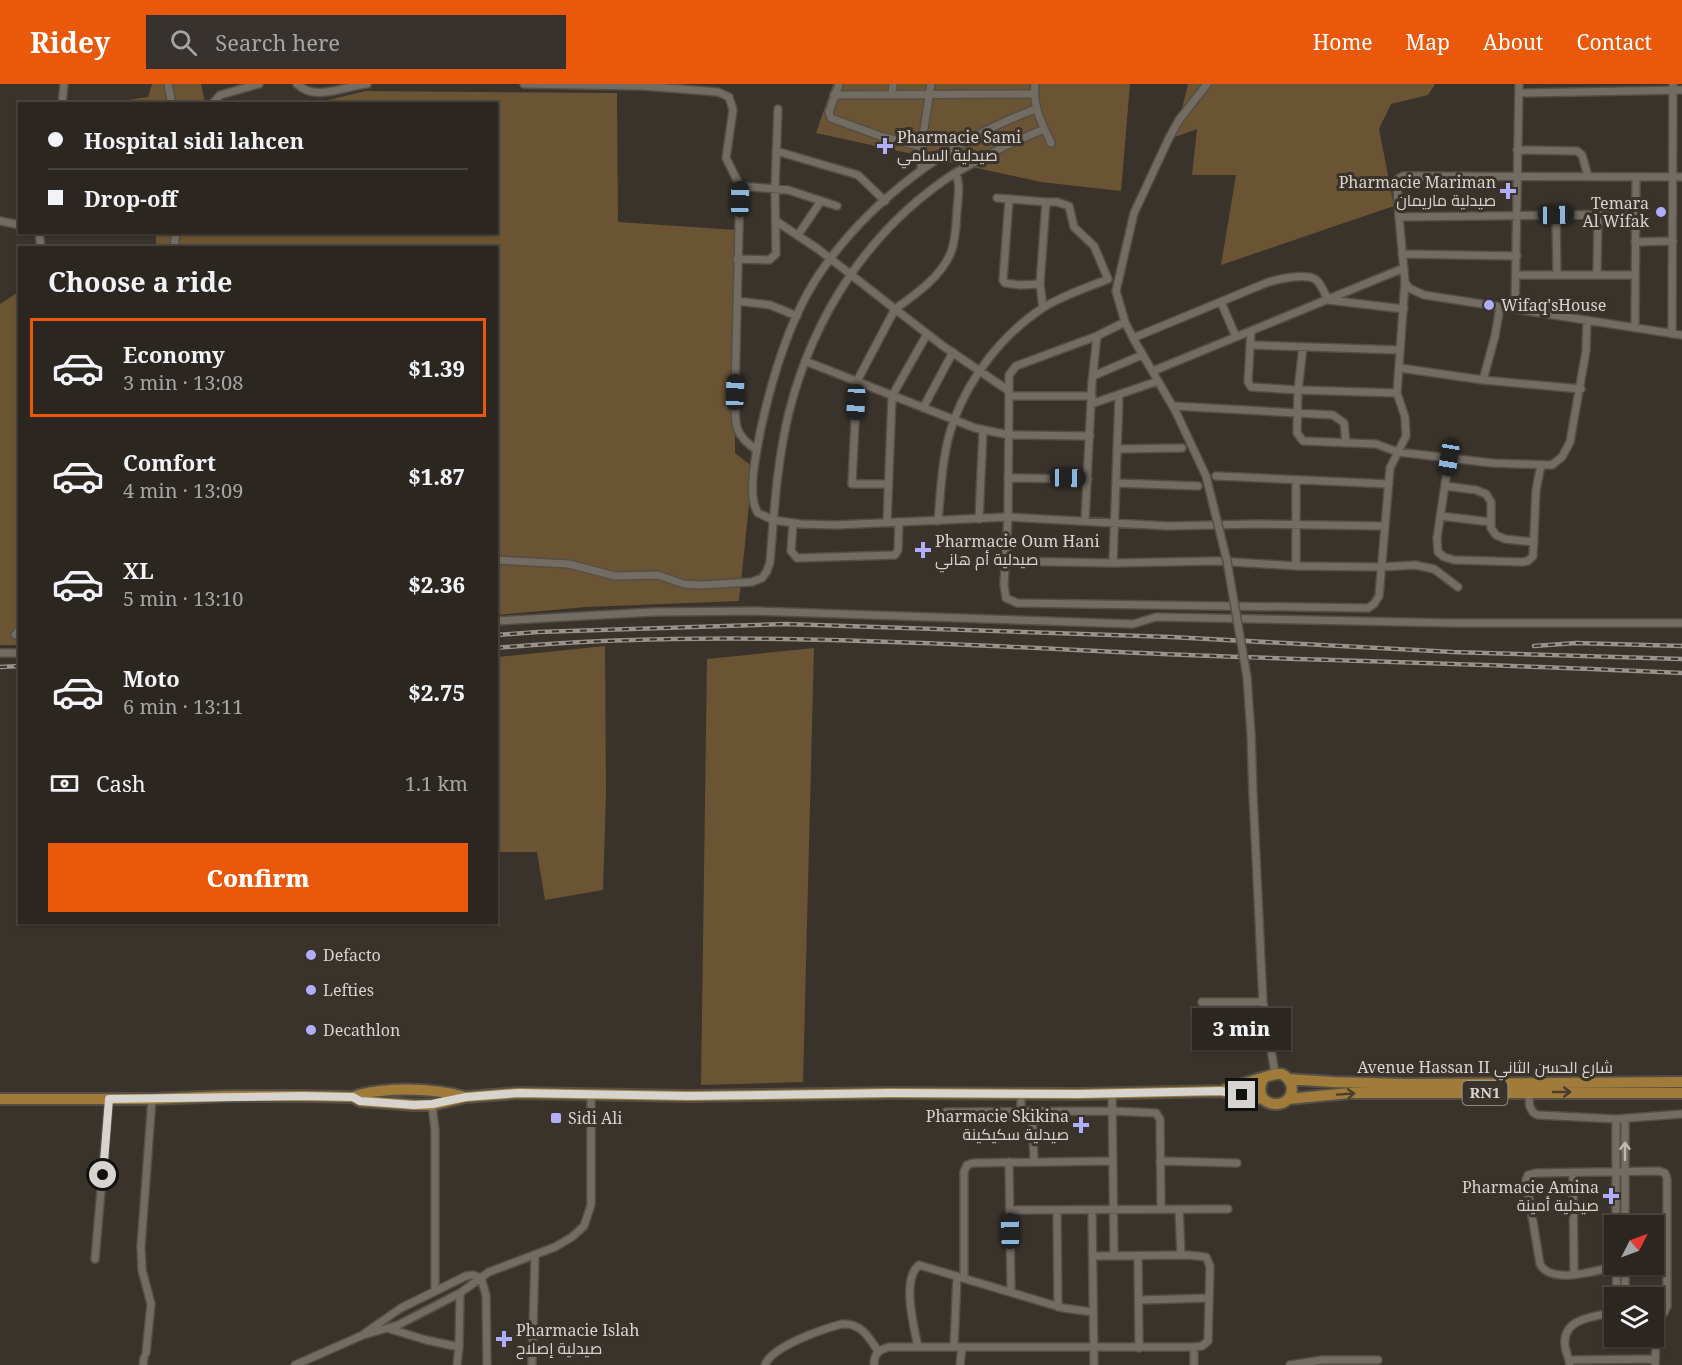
<!DOCTYPE html>
<meta charset="utf-8">
<style>
body{margin:0;font-family:"Noto Serif",Cairo,serif;background:#37322d;color:#f1f3f6;height:100vh;display:flex;flex-direction:column;font-size:22px;white-space:nowrap}
*{box-sizing:border-box;margin:0}
p{font-size:20px;color:#a6a5a5}
.icon{flex:none;width:33px;height:33px;fill:none;stroke:currentColor;stroke-width:2;stroke-linecap:round;stroke-linejoin:round}
.map{position:relative;flex:1;overflow:hidden}
.side{position:absolute;left:18px;top:162px;width:480px;height:678px;display:flex;flex-direction:column;background:#2b2620;border-radius:0px;box-shadow:0 2px 4px #0004,0 0 0 2px #47433e}
.side>*{flex:none}
.guide{position:absolute;left:18px;top:18px;width:480px;height:132px;border-radius:0px;box-shadow:0 2px 4px #0004,0 0 0 2px #47433e;display:grid;align-content:center;height:132px;padding:0 30px;background:#2b2620}
.needle{width:39px;rotate:48deg}
.controls{position:absolute;left:1604px;top:1131px;display:grid;gap:12px}
.controls a{display:grid;place-items:center;width:60px;height:60px;border-radius:0px;background:#2b2620;box-shadow:0 2px 4px #0004,0 0 0 2px #47433e;font-size:30px}
.end{position:absolute;width:27px;height:27px;margin:-14px;border:8px solid #d7d3ce;background:#111;box-shadow:0 0 0 3px #111}
.from{border-radius:50%}
.bubble{position:absolute;height:42px;border-radius:0px;background:#2b2620;box-shadow:0 2px 4px #0004,0 0 0 2px #47433e;font-size:20px;font-weight:800;line-height:42px;text-align:center}
.car{position:absolute;width:18px;height:36px;margin:-18px -9px;border-radius:8px;box-shadow:0 0 4px 2px #0007;background:linear-gradient(#222 24%,#8ab4d8 0 40%,#222 0 76%,#8ab4d8 0 86%,#222 0)}
.guide b{display:flex;align-items:center;gap:21px;height:57px;font-size:22px}
.guide b+b{border-top:2px solid #47433e}
.guide i{width:15px;height:15px;background:#f1f3f6}
ul{padding:0;list-style:none}
li{display:flex;align-items:center;gap:18px;height:99px;margin:0 12px 9px;padding:0 18px;border:3px solid transparent;border-radius:0px}
li div{flex:1}
li b{display:block;font-size:22px}
li em{font-style:normal;font-weight:800}
li.active{border-color:#ea580c}
li>.icon{width:54px;height:54px;stroke-width:1.5}
h2{padding:0 30px;font-size:27px;line-height:72px}
.pay{display:flex;align-items:center;gap:15px;height:66px;padding:0 30px;font-size:22px}
.pay p{margin-inline-start:auto}
.button{display:flex;gap:12px;margin-top:auto;padding:12px 30px}
.button a{flex:1;height:69px;border-radius:0px;background:#ea580c;color:#fff;font-size:24px;font-weight:800;line-height:69px;text-align:center}
header{display:flex;align-items:center;gap:36px;box-sizing:border-box;height:84px;padding:0 30px;background:#ea580c;color:#fff}
header strong{font-size:28px}
nav{display:flex;gap:33px;margin-inline-start:auto;font-size:21px}
.search{width:420px;height:54px;background:#37322d;display:flex;align-items:center;gap:15px;box-sizing:border-box;padding:0 21px;border-radius:0px;color:#a6a5a5;font-size:22px}
.map>svg:first-child{display:block}
</style>
<header>
<strong>Ridey</strong>
<div class="search"><svg class="icon" aria-label="search" viewBox="0 0 24 24"><circle cx="10" cy="10" r="6"/><path d="M15 15l6 6"/></svg>Search here</div>
<nav><a>Home</a><a>Map</a><a>About</a><a>Contact</a></nav>
</header>
<div class="map">
<svg width="1682" height="1281" viewBox="0 0 1682 1281">
<rect width="100%" height="100%" fill="#39332b"/>
<path fill="#6b5433" d="M152,0H201L205,19L120,20L121,17L148,13Z
M833,0H1130L1121,107L1041,98L816,49Z
M1188,0H1435L1428,11L1391,20L1379,45L1394,122L1221,181L1236,91H1192L1197,45L1175,53Z
M365,7L617,9L618,138L736,146L735,369L753,383L739,517L586,523L497,531L496,164H156V148H496V20L316,19Z
M19,203V561H0V220L17,209Z
M605,562L606,709L603,806L545,816L537,768H500L497,761V573Z
M814,564L803,998L701,1001L707,575Z"/>
<g fill="none" stroke-linecap="round" stroke-linejoin="round">
<defs>
<path id="street" d="M168,0L172,20
M297,0C315,18 345,2 367,0
M524,0L642,2L718,8L729,13L733,26L726,74L740,102L735,307C736,335 730,349 757,366
M839,0L829,28L831,34L880,52L922,63
M1035,0C1032,22 1042,40 1051,59
M892,9L893,0
M1519,9L1682,6
M834,11L1034,10
M62,20L64,0
M212,20L220,11L259,0
M1036,25C950,56 866,118 816,195C788,239 772,294 761,344C757,365 746,412 758,429L773,436L801,440L836,441L1008,433L1168,442L1258,440L1385,442
M1517,66L1577,67L1582,71L1588,92
M776,67L858,91L885,117
M921,86L923,51L931,0
M955,89L1003,63L1044,45
M740,102L788,106L837,122
M997,114L1046,118
M1009,116L1003,196L1005,199L1020,201L1040,200
M1556,131L1557,191
M1399,133L1635,130
M0,137L20,141
M776,137L818,165L895,225L857,297L852,400H888
M39,148L41,164
M798,151L821,117
M1635,158L1673,157
M174,164L176,148
M1402,170L1517,172
M737,175L769,176L776,170L775,104L778,25
M1517,191H1635
M1597,191L1598,131
M1405,198L1409,204L1424,211L1682,251
M737,217L770,221L797,232
M1221,218L1236,253
M1515,225L1519,0
M1635,244L1636,93
M1251,247L1248,298L1251,303L1298,306L1397,309
M1672,250L1673,0
M1133,254L1266,199C1277,195 1305,189 1315,195C1321,199 1325,210 1328,216L1404,225
M1250,261L1400,266
M1303,263L1298,306L1297,349L1303,357L1376,360L1398,368L1492,379L1552,381L1562,373L1570,358L1586,267L1587,236
M805,277L975,344L1009,351L1090,352
M1400,284L1483,296L1581,305
M1153,287L1404,184
M1093,292L1142,271
M1483,296L1495,252L1500,223
M1009,307V291L1016,282L1097,252
M1009,312H1092
M1091,320L1158,297
M1173,322L1333,331L1344,339L1346,359
M923,324L953,268
M1176,328L1133,254L1125,238L1116,207L1134,129L1169,54L1179,36L1207,0
M1117,365L1182,364
M1449,374L1437,454L1438,468L1444,473L1454,476L1522,478L1528,477L1533,472L1536,406L1541,381
M1216,392L1389,400
M1008,394L1088,395
M1296,397V482
M1116,399L1198,402
M1445,402L1476,406L1486,410L1491,418V444L1496,451L1505,455L1534,458
M1440,432L1491,438
M979,435L983,346
M938,437C941,404 942,368 954,336C970,293 1002,251 1041,225C1061,212 1086,204 1108,195L1094,162L1074,143L1069,122L1057,118H1046L1040,200L1043,224
M1085,437L1092,298L1097,252L1125,238
M793,439L791,467L797,474L895,471L898,466L899,438
M887,439L892,312L927,250
M496,476L569,480L615,492L658,491L684,500L701,501L752,498L762,494L767,487L770,478C774,428 777,377 789,328C814,230 870,144 955,89C961,99 958,114 957,126C956,139 956,156 951,168C942,192 915,211 895,225L943,262L1009,307L1008,433L1004,501L1006,514L1017,519L1368,524L1374,520L1379,512L1390,384L1406,352L1405,333L1397,309L1405,198L1399,133L1397,102L1398,95L1403,92H1411L1682,93
M1006,477L1113,479L1217,477L1296,482L1381,483L1415,481L1434,485L1458,503
M1113,479L1119,312
M496,537L653,528L757,527L1133,540L1156,533L1453,539H1682
M15,551L20,544
M0,569H20
M1253,710L1263,918L1275,989
M1202,918H1263
M1529,1008C1529,1017 1528,1028 1538,1031L1616,1035L1682,1030
M1112,1009L1114,1172
M432,1021L435,1046V1206
M1032,1027L1034,1077
M946,1028L1112,1027L1156,1029L1160,1035L1161,1125
M1021,1028V1009
M1625,1034V1142
M1160,1077L1237,1079
M1009,1078L1011,1208
M1573,1088L1574,1190
M1179,1125L1181,1171
M1010,1126L1228,1125
M1092,1126L1094,1281
M1057,1127L1058,1223
M1616,1142V1035
M1138,1172L1139,1264
M1653,1173L1667,1169
M95,1175L109,1015
M1616,1180L1617,1214
M1625,1180C1604,1184 1552,1203 1540,1180L1526,1096L1528,1091L1536,1089L1659,1087L1665,1089L1667,1095V1222L1664,1229L1657,1234L1653,1233
M1625,1180V1214
M964,1194V1088L967,1081L973,1079L1112,1077
M1140,1216L1209,1214
M390,1245L426,1256L459,1263L460,1209
M365,1249L401,1224L466,1192L473,1191L481,1194L486,1211L487,1281
M918,1263C914,1242 901,1196 919,1181L1063,1224L1093,1228
M954,1263L957,1192
M1194,1263V1281
M146,1269L151,1220L142,1186L141,1162L152,1015
M1569,1276L1655,1275
M143,1281L144,1274
M295,1281L363,1251L398,1241L460,1209L489,1188L555,1163L572,1153L584,1142L591,1121V1011
M457,1281L459,1263
M532,1281L535,1171
M765,1281C772,1262 823,1245 842,1240C861,1239 868,1252 878,1267
M874,1281C874,1270 878,1266 889,1263H1194L1202,1262L1208,1257L1210,1182L1206,1173L1188,1171L1093,1172
M960,1281L962,1263
M1290,1281L1322,1276H1378
M1570,1281C1569,1274 1566,1269 1565,1262C1562,1234 1593,1233 1614,1228
M1655,1281L1657,1234"/>
<path id="primary" d="M1288,995L1333,998L1406,1000L1682,998
M1224,1006C1234,1003 1276,988 1282,990C1286,992 1289,996 1291,1000C1299,1028 1248,1027 1263,995
M353,1013C361,1009 371,1008 380,1007C410,1004 436,1005 465,1013
M0,1015H152L226,1012H303L353,1013L360,1017L414,1021H432L466,1013L518,1009L689,1012L891,1009L1078,1010L1221,1007L1263,1015
M1288,1015L1350,1009H1682"/>
</defs>
<use href="#street" stroke="#534f47" stroke-width="10"/>
<use href="#primary" stroke="#534f47" stroke-width="14"/>
<use href="#street" stroke="#736c63" stroke-width="7"/>
<use href="#primary" stroke="#a17b39" stroke-width="10"/>
<defs>
<path id="rail" d="M496,551L538,548L786,540L1171,553L1453,568L1682,575
M1534,562L1576,559L1682,562
M496,564C711,545 926,559 1140,569C1321,577 1501,580 1682,589
M0,583L20,582"/>
</defs>
<use href="#rail" stroke="#97938c" stroke-width="4.5"/>
<use href="#rail" stroke="#39332b" stroke-width="2" stroke-dasharray="7" stroke-linecap="butt"/>
<defs>
<path id="street-bridge" d="M1176,328L1206,392L1227,477L1247,593L1251,650L1253,710"/>
</defs>
<use href="#street-bridge" stroke="#534f47" stroke-width="10" stroke-linecap="butt"/>
<use href="#street-bridge" stroke="#736c63" stroke-width="7"/>
</g>
<defs><path id="oneway-shaft" d="M-6 0H5M1.5-3L5.5 0L1.5 3" fill="none" stroke-width="1.6" stroke-linecap="round" stroke-linejoin="round" transform="scale(1.5)"/></defs>
<g stroke="#493e2d">
<use href="#oneway-shaft" transform="translate(1562 1008)"/>
<use href="#oneway-shaft" transform="translate(1346 1010) rotate(-4)"/>
</g>
<use stroke="#beb9b3" href="#oneway-shaft" transform="translate(1625 1067) rotate(-90)"/>
<g fill="none" stroke-linecap="round" stroke-linejoin="round">
<path stroke="#d7d3ce" stroke-width="8" d="M103,1091L109,1015L303,1012L353,1013L360,1017L414,1021L432,1020L466,1013L518,1009L689,1012L891,1009L1078,1010L1221,1007L1242,1011"/>
</g>
<g fill="#b0adfa" stroke="#39332b" stroke-width="2">
<path d="M882 53h6v6h6v6h-6v6h-6v-6h-6v-6h6z"/>
<path d="M1505 98h6v6h6v6h-6v6h-6v-6h-6v-6h6z"/>
<circle cx="1661" cy="128" r="6"/>
<circle cx="1489" cy="221" r="6"/>
<path d="M920 457h6v6h6v6h-6v6h-6v-6h-6v-6h6z"/>
<circle cx="311" cy="871" r="6"/>
<circle cx="311" cy="906" r="6"/>
<circle cx="311" cy="946" r="6"/>
<rect x="550" y="1028" width="12" height="12" rx="3"/>
<path d="M1078 1032h6v6h6v6h-6v6h-6v-6h-6v-6h6z"/>
<path d="M1608 1103h6v6h6v6h-6v6h-6v-6h-6v-6h6z"/>
<path d="M501 1246h6v6h6v6h-6v6h-6v-6h-6v-6h6z"/>
</g>
<g text-anchor="middle" stroke-width="6" stroke-linejoin="round" paint-order="stroke">
<rect fill="#39332b" stroke="#a8a39d" stroke-width="1.5" x="1462.5" y="997" width="45" height="24" rx="4.5"/>
<g font-size="15" font-weight="bold" fill="#d7d3ce">
<text x="1485" y="1014">RN1</text>
</g>
<g font-size="16" fill="#d7d3ce" stroke="#39332b" text-anchor="start">
<text x="897" y="59">Pharmacie Sami<tspan x="897" dy="18">صيدلية السامي</tspan></text>
<text x="1496" y="104" text-anchor="end">Pharmacie Mariman<tspan x="1496" dy="18">صيدلية ماريمان</tspan></text>
<text x="1649" y="125" text-anchor="end">Temara<tspan x="1649" dy="18">Al Wifak</tspan></text>
<text x="1501" y="227">Wifaq'sHouse</text>
<text x="935" y="463">Pharmacie Oum Hani<tspan x="935" dy="18">صيدلية أم هاني</tspan></text>
<text x="323" y="877">Defacto</text>
<text x="323" y="912">Lefties</text>
<text x="323" y="952">Decathlon</text>
<text x="1069" y="1038" text-anchor="end">Pharmacie Skikina<tspan x="1069" dy="18">صيدلية سكيكينة</tspan></text>
<text x="568" y="1040">Sidi Ali</text>
<text x="1599" y="1109" text-anchor="end">Pharmacie Amina<tspan x="1599" dy="18">صيدلية أمينة</tspan></text>
<text x="516" y="1252">Pharmacie Islah<tspan x="516" dy="18">صيدلية إصلاح</tspan></text>
</g>
<g font-size="16" fill="#d7d3ce" stroke="#39332b">
<text x="1485" y="989">Avenue Hassan II شارع الحسن الثاني</text>
</g>
</g>
</svg>
<div class="controls">
<a><svg class="needle" viewBox="-14 -14 28 28"><path d="M0-13l5 13h-10z" fill="#e53935"/><path d="M0 13l5-13h-10z" fill="#a6a5a5"/></svg></a>
<a><svg class="icon" aria-label="layers" viewBox="0 0 24 24"><path d="M12 4l9 5-9 5-9-5zM3 14l9 5 9-5"/></svg></a>
</div>
<i class="end from" style="left:103px;top:1091px"></i>
<i class="end" style="left:1242px;top:1011px"></i>
<div class="bubble" style="left:1192px;top:924px;width:99px">3 min</div>
<i class="car" style="left:740px;top:115px;rotate:1deg"></i>
<i class="car" style="left:1556px;top:131px;rotate:89deg"></i>
<i class="car" style="left:735px;top:308px;rotate:2deg"></i>
<i class="car" style="left:856px;top:318px;rotate:183deg"></i>
<i class="car" style="left:1449px;top:374px;rotate:189deg"></i>
<i class="car" style="left:1068px;top:394px;rotate:91deg"></i>
<i class="car" style="left:1010px;top:1147px;rotate:359deg"></i>
<div class="guide">
<b><i class="from"></i>Hospital sidi lahcen</b>
<b><i></i>Drop-off</b>
</div>
<section class="side">
<h2>Choose a ride</h2>
<ul>
<li class="active"><svg class="icon" aria-label="car" viewBox="0 0 24 24"><path d="M5 17H2v-5l4-1 3-4h7l3 4 3 1v5h-3M9 17h6M6 11h13"/><circle cx="7" cy="17" r="2"/><circle cx="17" cy="17" r="2"/></svg><div><b>Economy</b><p>3 min · 13:08</p></div><em>$1.39</em></li>
<li><svg class="icon" aria-label="car" viewBox="0 0 24 24"><path d="M5 17H2v-5l4-1 3-4h7l3 4 3 1v5h-3M9 17h6M6 11h13"/><circle cx="7" cy="17" r="2"/><circle cx="17" cy="17" r="2"/></svg><div><b>Comfort</b><p>4 min · 13:09</p></div><em>$1.87</em></li>
<li><svg class="icon" aria-label="car" viewBox="0 0 24 24"><path d="M5 17H2v-5l4-1 3-4h7l3 4 3 1v5h-3M9 17h6M6 11h13"/><circle cx="7" cy="17" r="2"/><circle cx="17" cy="17" r="2"/></svg><div><b>XL</b><p>5 min · 13:10</p></div><em>$2.36</em></li>
<li><svg class="icon" aria-label="car" viewBox="0 0 24 24"><path d="M5 17H2v-5l4-1 3-4h7l3 4 3 1v5h-3M9 17h6M6 11h13"/><circle cx="7" cy="17" r="2"/><circle cx="17" cy="17" r="2"/></svg><div><b>Moto</b><p>6 min · 13:11</p></div><em>$2.75</em></li>
</ul>
<div class="pay"><svg class="icon" aria-label="cash" viewBox="0 0 24 24"><path d="M3 7h18v10H3z"/><circle cx="12" cy="12" r="2"/></svg>Cash<p>1.1 km</p></div>
<div class="button"><a>Confirm</a></div>
</section>
</div>
